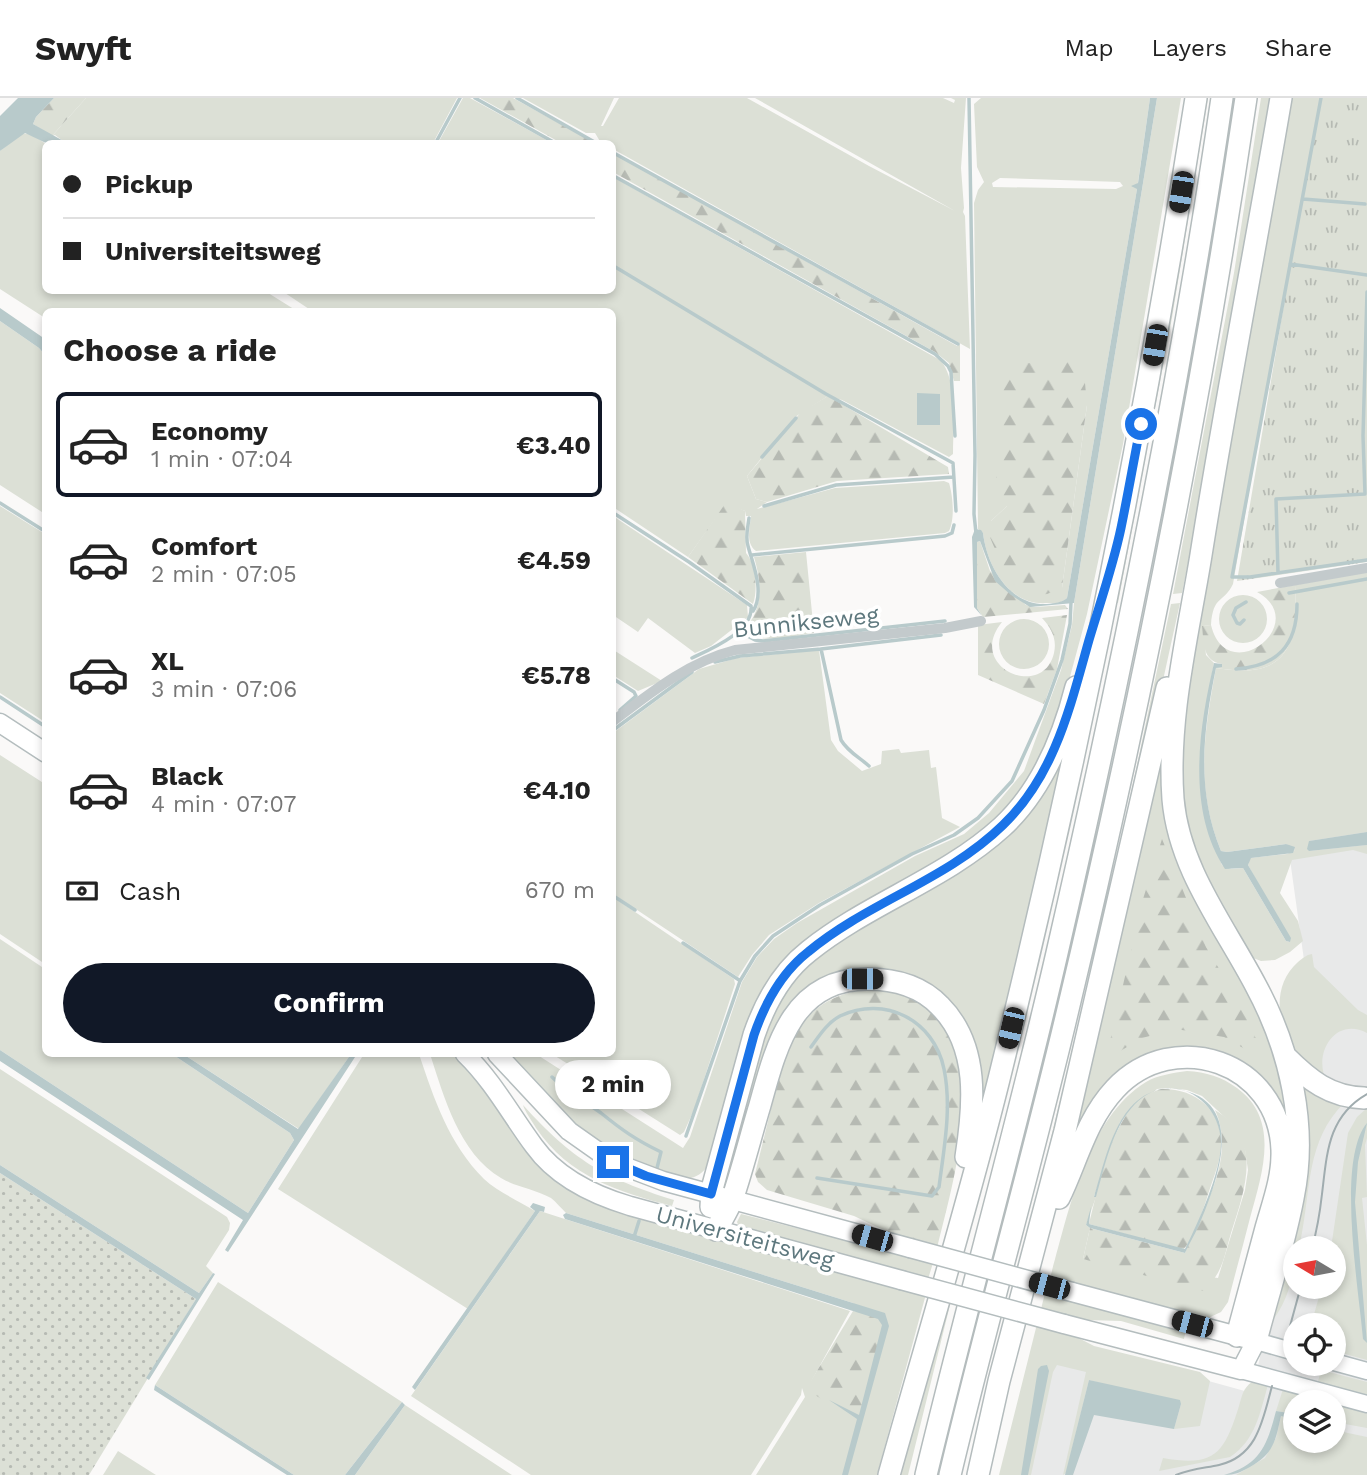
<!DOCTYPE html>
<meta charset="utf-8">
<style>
body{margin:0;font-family:"Work Sans",sans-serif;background:#f6f6f6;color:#222;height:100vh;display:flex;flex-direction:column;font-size:26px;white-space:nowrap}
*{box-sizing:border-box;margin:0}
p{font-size:23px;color:#767676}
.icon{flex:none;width:38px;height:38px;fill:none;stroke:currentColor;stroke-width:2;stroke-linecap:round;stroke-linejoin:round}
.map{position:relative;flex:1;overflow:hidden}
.drawer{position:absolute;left:42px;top:210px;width:574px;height:749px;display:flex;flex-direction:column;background:#fff;border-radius:10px;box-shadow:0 4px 10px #0003}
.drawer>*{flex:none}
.banner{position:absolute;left:42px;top:42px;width:574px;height:154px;border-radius:10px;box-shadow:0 4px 10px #0003;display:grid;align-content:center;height:154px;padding:0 21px;background:#fff}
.needle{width:46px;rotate:280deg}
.fabs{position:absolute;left:1283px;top:1138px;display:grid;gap:14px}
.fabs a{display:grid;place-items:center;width:63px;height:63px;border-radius:50%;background:#fff;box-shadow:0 4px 10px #0003;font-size:35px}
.end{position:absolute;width:32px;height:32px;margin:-16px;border:9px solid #1a73e8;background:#fff;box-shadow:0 0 0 4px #fff}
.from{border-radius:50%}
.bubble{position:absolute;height:49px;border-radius:24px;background:#fff;box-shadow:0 4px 10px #0003;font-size:23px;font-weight:700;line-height:49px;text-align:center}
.car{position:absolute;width:21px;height:42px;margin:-21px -10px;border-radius:9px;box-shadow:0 0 5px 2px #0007;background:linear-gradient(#222 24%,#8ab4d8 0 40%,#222 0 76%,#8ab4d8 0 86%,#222 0)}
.banner b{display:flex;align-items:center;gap:24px;height:66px;font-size:26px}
.banner b+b{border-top:2px solid #e0e0e0}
.banner i{width:18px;height:18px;background:#222}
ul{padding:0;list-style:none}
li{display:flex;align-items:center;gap:21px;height:105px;margin:0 14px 10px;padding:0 7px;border:4px solid transparent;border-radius:10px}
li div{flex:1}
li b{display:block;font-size:26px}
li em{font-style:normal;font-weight:700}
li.active{border-color:#111827}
li>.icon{width:63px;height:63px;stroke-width:1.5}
h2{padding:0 21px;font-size:32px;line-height:84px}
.pay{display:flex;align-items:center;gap:18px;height:77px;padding:0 21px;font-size:26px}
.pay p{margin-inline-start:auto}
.button{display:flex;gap:14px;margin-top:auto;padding:14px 21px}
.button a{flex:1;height:80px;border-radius:42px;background:#111827;color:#fff;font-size:28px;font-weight:700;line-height:80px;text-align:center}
header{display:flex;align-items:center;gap:42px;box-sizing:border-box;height:98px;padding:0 35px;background:#fff;border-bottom:2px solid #e0e0e0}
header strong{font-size:33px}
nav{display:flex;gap:38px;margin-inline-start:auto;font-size:24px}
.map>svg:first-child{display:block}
</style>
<header>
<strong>Swyft</strong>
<nav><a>Map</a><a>Layers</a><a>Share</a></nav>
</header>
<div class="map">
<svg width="1367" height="1377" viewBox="0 0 1367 1377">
<defs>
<pattern id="forest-firs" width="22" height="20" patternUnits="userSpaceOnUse" patternTransform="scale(1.75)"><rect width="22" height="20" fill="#dce0d6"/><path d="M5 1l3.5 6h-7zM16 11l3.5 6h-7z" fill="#b6bab3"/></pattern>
<pattern id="park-tufts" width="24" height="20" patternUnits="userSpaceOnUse" patternTransform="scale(1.75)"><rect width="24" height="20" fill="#dce0d6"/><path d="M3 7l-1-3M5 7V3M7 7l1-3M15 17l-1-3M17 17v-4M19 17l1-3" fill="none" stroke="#b6bab3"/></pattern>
<pattern id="garden-dots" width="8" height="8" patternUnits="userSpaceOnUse" patternTransform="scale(1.75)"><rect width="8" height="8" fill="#dce0d6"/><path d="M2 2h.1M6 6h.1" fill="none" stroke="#b6bab3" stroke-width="1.8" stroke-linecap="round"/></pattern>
</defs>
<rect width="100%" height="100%" fill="#faf9f8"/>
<path fill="#e8e9e9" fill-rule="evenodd" d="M1367,728V1377H1012L1042,1237L1252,1295L1321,984L1287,740ZM1295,1150H1334V1188H1295ZM1295,1227H1334V1265H1295ZM1295,1304H1334V1342H1295Z"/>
<path fill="#dce0d6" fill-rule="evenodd" d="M86,0H457L433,45L67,46L55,37L52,38Z
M463,0H470L552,45H438Z
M523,0H614L601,28H603L619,0H747L869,68L955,113L755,0H943L954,5L955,2L951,0H966L961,70L964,110L963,114L965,118L970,251L613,51L612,46L601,45L595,35H586Z
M981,0H1150L1137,91L1067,500C1061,506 1055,505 1047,505C1009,508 987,468 983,435L978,431L974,105L978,92L984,84L977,69L974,6ZM1000,80L1120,84L1123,88L1116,91L993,89L992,85ZM1087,307L1062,490L991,423L1007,408Z
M1157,0H1181L1123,346L1087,516L1058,623L1027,686L995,723L964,748L796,851L707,1069C692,1088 675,1080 654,1072C638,1066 620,1060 605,1050C566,1025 535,988 502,956H536L683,1050L690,1039L742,884L757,859L774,841L797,825L915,758L964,736L989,715L1024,673L1061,572L1072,527L1074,505Z
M1201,0H1208L1172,220L1118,505H1111Z
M1261,0H1274L1216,324L1182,495L1173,496L1234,175Z
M1292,0H1367L1291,169L1282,204L1233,486C1224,505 1213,497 1211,527L1203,528L1206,557L1214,565C1200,638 1192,696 1222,767L1231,771L1243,770L1286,843L1290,844L1248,767L1250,760L1287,756L1295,752L1286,746L1227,754L1221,753C1195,689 1204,635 1216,570C1286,582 1298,550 1295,487L1367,474V734L1309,743V753L1367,747V756L1353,752L1292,762L1280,795L1298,823L1303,843L1290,854L1275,862L1261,863L1248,858L1220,810L1190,746L1180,686L1184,624L1201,503Z
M22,35L33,37L46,46V192L265,193L297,213L46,214L45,220L0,191V53Z
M613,79L940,262C958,281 953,329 953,356L949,359L842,302L828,298L795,319L747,378L756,401L767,404L757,411L835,390L944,383L949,385C953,398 955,421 949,433L945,435L756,453C745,445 750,430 751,418H746L745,413L726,406L688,459L613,409L612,214L312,213L282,193L612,192Z
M0,223L39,250L45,257V416L0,387Z
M0,408L45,436V624L0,595Z
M613,418L747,507L748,519L711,548L695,555L648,520L638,534L613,517Z
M1219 521a24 24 0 1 1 48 0a24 24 0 1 1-48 0Z
M1180,505L1111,819L1019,1171L1106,814L1171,506Z
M999 546a25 25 0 1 1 50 0a25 25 0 1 1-50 0Z
M612,551L662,583L638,593L613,577Z
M819,552L831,642L838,653L862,673L881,666L882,653L899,651L901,655L929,652L931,670L936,669L942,720L960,729L819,805L769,837L752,857L738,879L613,796V635L699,571L737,560Z
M1073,618L974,1048L980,1002L926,887L816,888L734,1074L727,1072L772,910L803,864L977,756Z
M1168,622V706L1266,918L1282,961L1293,1059L1280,1011L1189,950L1163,952L1138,962L1067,1059L1140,758Z
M0,657L45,686V866L0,836Z
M613,799L734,881L735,886L694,1012L684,1034L680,1037L552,956H612Z
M0,841L45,871L46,956H172L290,1035L294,1042L248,1115L0,952Z
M1312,856L1314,869L1358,912L1367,917V935C1335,918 1312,956 1327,984C1316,974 1299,962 1292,950C1276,922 1273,886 1298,864C1303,860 1306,857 1312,856Z
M183,956H351L299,1031Z
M364,956H419C434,1001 449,1046 484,1081C498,1094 519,1103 535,1113L468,1211L278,1091Z
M430,956H456L600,1106L757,1153L926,1196L877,1377H756L805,1299L802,1290L801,1297L751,1377H531L411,1298L540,1113L850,1213L807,1291L883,1232L853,1205L566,1115C561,1110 556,1104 551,1100C535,1091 516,1089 501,1080C459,1055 444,999 430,956Z
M0,971L227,1119L230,1125L229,1132L206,1168L213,1175L199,1195L0,1067Z
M1187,973C1206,974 1222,979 1237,990C1281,1022 1262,1076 1250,1120C1243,1148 1235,1176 1228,1204L1221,1214L1206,1221L1050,1180C1068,1117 1086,1021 1146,984C1158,977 1173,975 1187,973ZM1168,990L1187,992L1202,998L1232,1026L1245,1052L1248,1072L1245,1092L1218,1180L1083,1161L1090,1130L1086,1127L1096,1099L1094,1098L1120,1024L1157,991Z
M1298,974L1344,1005C1306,1043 1311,1091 1301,1140L1299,1150H1295C1295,1174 1288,1205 1271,1224Z
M523,1007C573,1062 603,1080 674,1102L672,1108C619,1094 569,1079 536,1030C532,1023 525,1014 523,1007Z
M1367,1010V1040L1365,1047L1367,1099L1362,1100L1367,1147V1262L1334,1253V1227H1311L1322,1188H1334V1150H1331L1348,1035L1357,1019Z
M741,1116L933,1165L928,1181L740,1131L737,1124Z
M218,1184L402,1304L345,1377H294L155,1287Z
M1045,1195L1186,1231L1184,1241L1121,1223L1087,1222L1041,1211Z
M947,1202L951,1203L908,1377H898Z
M1037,1226L1069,1235L1094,1248L1200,1274L1210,1283L1200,1328L1174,1331L1181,1306L1089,1282L1066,1375L1063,1377L1086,1274L1057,1267L1053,1274L1031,1377H999Z
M1321,1272L1367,1284V1301L1317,1287Z
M1252,1284L1268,1287C1260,1314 1256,1342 1230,1359L1159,1373L1163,1360C1215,1369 1224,1356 1239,1308C1242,1298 1243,1290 1252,1284Z
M1283,1291L1289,1292L1367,1312V1330L1334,1324V1304H1295V1316L1276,1313Z
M405,1307L512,1377H355Z
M1281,1318L1295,1322V1342H1334V1332L1367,1339V1377H1236L1265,1360L1276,1340Z
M118,1353L156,1377H103Z"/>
<path fill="url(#forest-firs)" d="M54,0H86L52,38L33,26L36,19Z
M480,0H513L595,45H561Z
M613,55L957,248L960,246V283H954L949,265L935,254L613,74Z
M1083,263L1087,307L1062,490L1047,496L1033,498L1006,477L989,437L991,423L1007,408L996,379L1002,266Z
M828,298L948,369L949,376L837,383L767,404L756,401L747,378L801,314Z
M725,406H731L745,413L746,455C756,466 758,492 753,506L688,459Z
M980,443L990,473L1026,507L1035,509L1065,507L1068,511L983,519L977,510V444Z
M806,454L814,535C791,538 762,547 742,533C764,513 762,486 754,459Z
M1295,487C1298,550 1286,582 1216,570L1222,566C1202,563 1204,544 1202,528L1211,527C1227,592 1313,525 1257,494Z
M1067,517L1057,571L1044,606L978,577V527L1002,524C965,569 1043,603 1054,555C1057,541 1052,531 1042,520Z
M1162,741L1206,849L1242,909L1268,968L1250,954L1224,939L1176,931L1142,940L1112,958L1110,943L1143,801Z
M874,891C886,893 899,895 911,900C997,944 954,1079 937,1150L894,1137L854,1118L767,1092L758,1084L755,1076C761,1052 767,1027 773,1003C787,943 804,895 874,891Z
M1161,991C1197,990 1224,1014 1221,1051C1219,1068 1211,1086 1206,1103C1200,1119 1195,1139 1183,1152L1089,1126C1101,1082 1111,1006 1161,991Z
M1215,1012C1264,1040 1245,1092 1231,1135C1224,1159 1223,1175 1203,1193L1083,1161L1090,1130L1185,1155C1202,1111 1237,1061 1215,1012Z
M853,1213L871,1216L882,1226L883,1232L858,1325L806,1291Z"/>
<path fill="url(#park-tufts)" d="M1323,0H1367V464L1237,483L1301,106Z"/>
<path fill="url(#garden-dots)" d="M0,1075L196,1201L89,1377H0Z"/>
<path fill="#b8cacb" d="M18,0H54L36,19L33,26L67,45H46L25,35L0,53V18Z
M1150,0H1157L1074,505L1030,509L1011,497L995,483L980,443L977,444V510L982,518L974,509L972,439L975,431L981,432L983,435C987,468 1009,508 1047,506C1055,505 1061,505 1067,500L1137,91L1131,88L1138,85Z
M0,210L45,241V257L39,250L0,223Z
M917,295L940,296V327H917Z
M1214,565L1222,566V569L1216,570C1203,633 1196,692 1221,753L1227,754L1286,746L1295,749L1293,755L1251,760L1248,767L1291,840L1290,844L1286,843L1243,770L1225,771C1186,712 1199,629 1214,565Z
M1367,734V747L1309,753L1307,751L1309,743Z
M0,952L248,1115L294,1042L290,1035L172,956H183L298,1031L351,956H357L228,1154L225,1152L243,1122L0,963Z
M1168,990C1249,996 1220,1078 1199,1127C1195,1136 1189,1146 1185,1155L1090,1130L1086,1127L1091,1109L1089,1126L1185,1151C1198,1125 1221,1074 1221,1045C1220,999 1169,971 1135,1006C1112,1030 1105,1068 1096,1099H1094C1107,1057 1117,995 1168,990Z
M1367,1025L1358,1064L1355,1104L1367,1245L1363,1241C1359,1192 1336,1062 1367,1025Z
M0,1067L199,1195L213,1175L215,1176L149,1282L146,1280L196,1201L0,1075Z
M533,1105L545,1109L544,1114L540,1113L415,1292L412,1289L535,1113L530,1109Z
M566,1115L885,1215L889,1228L848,1377H842L857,1321L829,1302L859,1317L882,1227L878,1221L565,1121L563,1117Z
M1047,1267L1049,1273L1028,1377H1021L1038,1271L1041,1268Z
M1089,1282L1180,1302L1181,1306L1174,1331L1094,1317L1073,1377H1065Z
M155,1287L294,1377H287L154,1292Z
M402,1304L405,1307L355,1377H345Z
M1276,1313L1295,1316V1322L1281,1318C1275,1344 1274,1355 1250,1369C1241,1374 1235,1377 1224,1377C1261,1366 1267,1347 1276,1313Z"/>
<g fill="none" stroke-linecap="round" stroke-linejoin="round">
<path stroke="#b8cacb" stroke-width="3.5" d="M475,0L557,46
M517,0L598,46
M969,0L975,357L974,416L976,435
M1321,0L1232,479H1250L1367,462
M435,46L460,0
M612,54L958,246
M612,77L935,256L948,268L951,274L955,338
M1303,101L1365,106
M1290,166L1367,177
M612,167L826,296L953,365L956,413
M762,359L796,320
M0,405L46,434
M764,408L836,387L954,379
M612,414L689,464L751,508C754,533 711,551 692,560
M749,420C748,429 745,439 748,448C753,467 765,494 753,513
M752,457L945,438L952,435L954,427
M1278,475L1276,401L1365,396L1363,338L1367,194
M1289,495L1367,481
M1244,522L1240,526L1237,525L1233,517L1236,510L1246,504
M738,533L755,542L763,543L945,523
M715,564L740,558L821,551
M1236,571C1277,568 1297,548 1297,506
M612,580L634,594L636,598L620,612
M0,599L46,629
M612,633L692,574
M869,668C859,659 848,654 841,642L821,551L941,537
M612,797L635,812
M683,845L739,882
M811,949C819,938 827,925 840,918C885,897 934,922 944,971C952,1010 944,1050 939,1089L932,1098L817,1080
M552,979C567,994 584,1003 601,1015C622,1032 636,1042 661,1054L657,1070
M686,1038L740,883L755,858L773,838L820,807L912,756L954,737L978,720L1012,683L1044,612L1062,562L1070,526L1071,504
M634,1139L639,1123"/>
<defs>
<path id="secondary" d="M1256,1243L1295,1254
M1334,1264L1367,1273
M1241,1272L1367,1306"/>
<path id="primary" d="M0,625L46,655
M465,956C493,983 511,1017 534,1048C557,1080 593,1097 630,1108L901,1182
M497,956L569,1033L613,1064L663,1083L910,1150
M1064,1226L1241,1272L1256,1243L1072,1194"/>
<path id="motorway" d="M1286,959C1309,982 1330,999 1364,1000
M1059,1100C1077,1063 1086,1022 1115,991C1174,928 1279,964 1282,1052C1283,1079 1273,1105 1266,1130C1256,1166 1247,1202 1237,1238
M711,1109L712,1091L754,937C765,905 782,874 809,853C869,805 945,781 1002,729C1041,693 1063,640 1076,589
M716,1132C722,1121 729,1111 733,1099C743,1069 751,1037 760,1007C776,949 792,881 867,881C894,881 921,888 940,908C980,948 974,1008 966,1059
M1256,1243C1268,1196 1284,1148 1293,1100C1308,1028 1290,951 1256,888C1224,827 1179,771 1173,701C1167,620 1188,537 1201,457C1225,305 1255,153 1281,0
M889,1377C926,1245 966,1114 999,981C1079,657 1144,330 1196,0
M926,1377C968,1202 1017,1030 1057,855C1122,572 1180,287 1222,0
M950,1377C986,1225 1029,1075 1065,924C1138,619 1200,311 1246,0
M978,1377L999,1283L1065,1033L1167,590"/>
</defs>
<use href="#secondary" stroke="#b3bdbf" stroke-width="19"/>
<use href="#primary" stroke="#b4bdbe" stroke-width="21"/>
<use href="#motorway" stroke="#b4bcbd" stroke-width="24"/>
<path stroke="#c3cacc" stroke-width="10" d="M1280,485L1367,470
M612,624C650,595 688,564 735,552L945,530L981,523"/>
<use href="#secondary" stroke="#fff" stroke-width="16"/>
<use href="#primary" stroke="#fff" stroke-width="18"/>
<use href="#motorway" stroke="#fff" stroke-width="21"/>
<path stroke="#a0acaf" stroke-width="2" d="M1312,1150C1317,1132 1320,1114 1322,1096C1327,1055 1328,1018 1367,996
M1287,1239L1301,1188
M1176,1377C1190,1371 1205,1370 1219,1367C1258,1358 1263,1321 1272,1288"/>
<defs>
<path id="primary-bridge" d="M910,1150L1072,1194
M901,1182L1064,1226"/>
</defs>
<use href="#primary-bridge" stroke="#b4bdbe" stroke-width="21" stroke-linecap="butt"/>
<use href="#primary-bridge" stroke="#fff" stroke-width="18"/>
</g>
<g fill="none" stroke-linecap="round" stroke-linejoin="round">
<path stroke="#1a73e8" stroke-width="9" d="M613,1064L646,1078L711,1096L754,937C765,905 781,875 808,854C868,804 947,782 1003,727C1055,677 1070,609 1089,542C1100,505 1113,468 1121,430C1128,396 1134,361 1141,326"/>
</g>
<g text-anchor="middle" stroke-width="7" stroke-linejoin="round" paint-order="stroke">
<g font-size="23" fill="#5e787e" stroke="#fff">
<text transform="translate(806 524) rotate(-6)" y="8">Bunnikseweg</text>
<text transform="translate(745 1139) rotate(15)" y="8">Universiteitsweg</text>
</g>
</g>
</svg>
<div class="fabs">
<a><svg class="needle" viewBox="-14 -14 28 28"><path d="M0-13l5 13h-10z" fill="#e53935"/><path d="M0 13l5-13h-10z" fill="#767676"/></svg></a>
<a><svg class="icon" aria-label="locate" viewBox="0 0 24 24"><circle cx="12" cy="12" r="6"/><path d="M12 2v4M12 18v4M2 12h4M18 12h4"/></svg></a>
<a><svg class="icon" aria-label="layers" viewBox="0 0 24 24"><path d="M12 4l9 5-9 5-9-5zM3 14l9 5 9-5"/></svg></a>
</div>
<i class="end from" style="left:1141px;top:326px"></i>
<i class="end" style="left:613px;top:1064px"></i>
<div class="bubble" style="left:555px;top:962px;width:116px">2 min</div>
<i class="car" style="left:1181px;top:94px;rotate:189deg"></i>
<i class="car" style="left:1155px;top:247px;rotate:190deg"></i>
<i class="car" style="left:862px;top:881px;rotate:90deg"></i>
<i class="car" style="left:1011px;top:930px;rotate:193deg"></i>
<i class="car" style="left:872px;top:1140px;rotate:286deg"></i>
<i class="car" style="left:1049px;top:1188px;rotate:285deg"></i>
<i class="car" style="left:1192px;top:1226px;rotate:285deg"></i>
<div class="banner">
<b><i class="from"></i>Pickup</b>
<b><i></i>Universiteitsweg</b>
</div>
<section class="drawer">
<h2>Choose a ride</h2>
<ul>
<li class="active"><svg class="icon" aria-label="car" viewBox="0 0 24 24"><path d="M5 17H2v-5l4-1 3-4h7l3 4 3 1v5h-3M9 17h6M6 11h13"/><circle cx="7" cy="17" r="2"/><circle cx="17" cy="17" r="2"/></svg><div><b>Economy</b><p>1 min · 07:04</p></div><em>€3.40</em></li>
<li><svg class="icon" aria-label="car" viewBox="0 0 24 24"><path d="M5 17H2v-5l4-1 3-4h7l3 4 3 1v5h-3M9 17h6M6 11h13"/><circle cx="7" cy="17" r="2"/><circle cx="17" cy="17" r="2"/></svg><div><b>Comfort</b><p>2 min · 07:05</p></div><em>€4.59</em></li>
<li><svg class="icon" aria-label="car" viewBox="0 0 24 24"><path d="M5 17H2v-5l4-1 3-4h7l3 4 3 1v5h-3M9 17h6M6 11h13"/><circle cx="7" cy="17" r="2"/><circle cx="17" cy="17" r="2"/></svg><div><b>XL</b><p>3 min · 07:06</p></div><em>€5.78</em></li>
<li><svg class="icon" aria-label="car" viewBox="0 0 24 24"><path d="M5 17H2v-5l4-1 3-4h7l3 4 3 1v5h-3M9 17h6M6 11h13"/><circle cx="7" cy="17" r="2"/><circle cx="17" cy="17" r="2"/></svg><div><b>Black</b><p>4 min · 07:07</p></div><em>€4.10</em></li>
</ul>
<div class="pay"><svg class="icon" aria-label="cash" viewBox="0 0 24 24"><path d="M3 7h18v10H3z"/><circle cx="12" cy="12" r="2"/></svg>Cash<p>670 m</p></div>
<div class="button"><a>Confirm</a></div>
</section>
</div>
